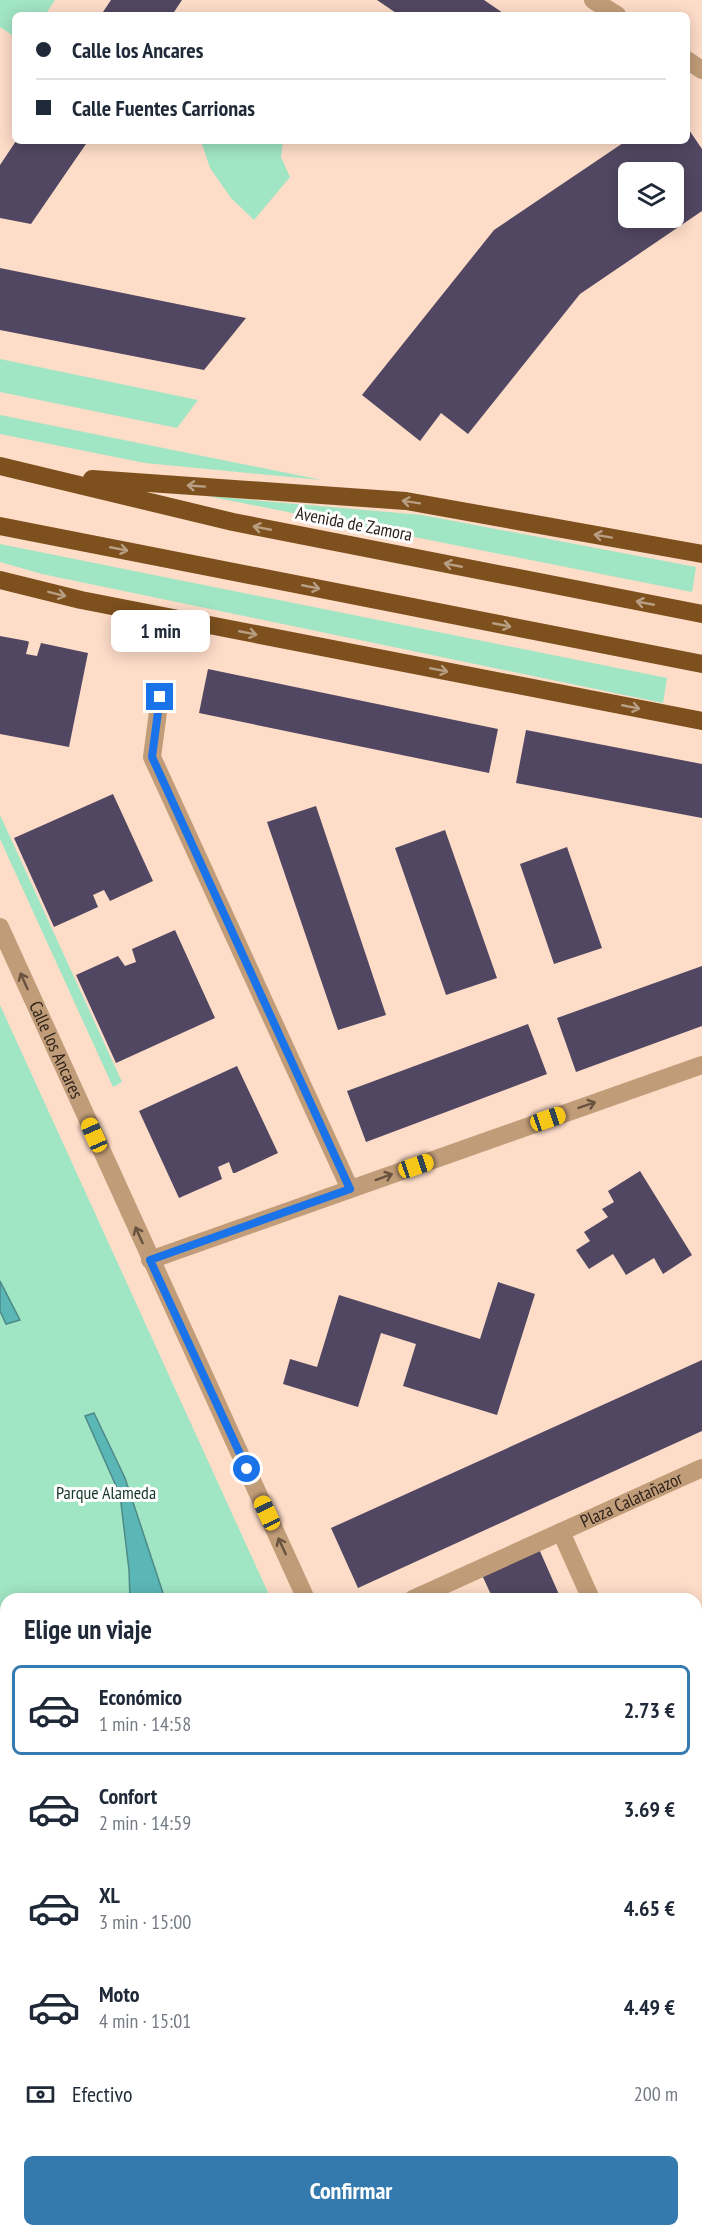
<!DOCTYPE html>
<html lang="es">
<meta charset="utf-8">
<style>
body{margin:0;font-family:"PT Sans Narrow",sans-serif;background:#f2f2f3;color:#1f2937;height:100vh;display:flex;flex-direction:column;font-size:22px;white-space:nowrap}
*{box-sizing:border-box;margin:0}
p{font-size:20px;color:#747a83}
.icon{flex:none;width:33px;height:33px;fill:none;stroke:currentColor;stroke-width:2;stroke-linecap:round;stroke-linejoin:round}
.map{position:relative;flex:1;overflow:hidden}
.panel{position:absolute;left:0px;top:1593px;width:702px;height:644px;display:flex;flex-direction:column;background:#fff;border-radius:18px 18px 0 0;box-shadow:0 3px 15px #0003}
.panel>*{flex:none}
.hud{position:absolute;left:12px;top:12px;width:678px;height:132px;border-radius:9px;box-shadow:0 3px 15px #0003;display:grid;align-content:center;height:132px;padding:0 24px;background:#fff}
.tools{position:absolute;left:618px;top:162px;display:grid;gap:12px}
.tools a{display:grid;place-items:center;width:66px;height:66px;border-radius:9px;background:#fff;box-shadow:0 3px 15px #0003;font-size:30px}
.end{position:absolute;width:27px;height:27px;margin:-14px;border:8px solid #1a73e8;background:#fff;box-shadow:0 0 0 3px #fff}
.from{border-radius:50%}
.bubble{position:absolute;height:42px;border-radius:9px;background:#fff;box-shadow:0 3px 15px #0003;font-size:20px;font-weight:800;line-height:42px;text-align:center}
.car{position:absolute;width:18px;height:36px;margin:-18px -9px;border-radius:8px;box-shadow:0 0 4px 2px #0007;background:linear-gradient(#f5c518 24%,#345 0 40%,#f5c518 0 76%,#345 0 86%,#f5c518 0)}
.hud b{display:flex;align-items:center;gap:21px;height:57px;font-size:22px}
.hud b+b{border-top:2px solid #e0e1e3}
.hud i{width:15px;height:15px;background:#1f2937}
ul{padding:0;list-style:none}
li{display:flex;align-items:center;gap:18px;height:90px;margin:0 12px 9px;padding:0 12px;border:3px solid transparent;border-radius:9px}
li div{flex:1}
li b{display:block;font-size:22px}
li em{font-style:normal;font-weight:800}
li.active{border-color:#347aaf}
li>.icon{width:54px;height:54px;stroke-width:1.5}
h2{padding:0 24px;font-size:27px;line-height:72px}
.pay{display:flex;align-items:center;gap:15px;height:66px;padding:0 24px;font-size:22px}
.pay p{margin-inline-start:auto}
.action{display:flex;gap:12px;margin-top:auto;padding:12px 24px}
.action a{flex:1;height:69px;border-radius:9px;background:#347aaf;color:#fff;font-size:24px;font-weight:800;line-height:69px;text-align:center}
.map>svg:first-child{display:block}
</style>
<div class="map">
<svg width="702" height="2236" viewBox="0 0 702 2236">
<rect width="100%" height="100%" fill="#fddcc8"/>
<path fill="#a0e5c4" d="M0,0H55L45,15H15V37L0,27Z
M201,141H283L281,157L290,177L254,220L231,198L210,168Z
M0,359L198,400L177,428L0,392Z
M0,415L322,480L145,463L0,434Z
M207,496L422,515L696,567L692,592Z
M0,544L667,678L663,703L42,574L0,562Z
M0,815L122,1082L113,1087L0,839Z
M0,1005L271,1599H6V2168H0Z"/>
<path fill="#5bb6b6" stroke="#4e8a87" stroke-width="1.5" d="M0,1281L20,1320L6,1324L0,1311Z
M94,1413L125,1478L165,1599H130L129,1570L120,1495L85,1416Z"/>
<path fill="#514762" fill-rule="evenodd" d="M111,0H182L172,15H101Z
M377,0H484L503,13L502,15H399Z
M687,127L702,149V211L580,294L468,434L441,413L420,441L362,395L494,230L626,141H687ZM628,172H674V218H628Z
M16,141H88L31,224L0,218V165Z
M0,268L246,318L204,370L0,330Z
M0,636L27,641L29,642L26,654L37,656L41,643L88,653L69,747L0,734Z
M208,669L498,729L489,773L199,713Z
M526,730L702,764V818L516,783Z
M113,794L153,881L110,901L104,890L93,895L98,907L54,927L14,838Z
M316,806L386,1015L338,1030L267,822Z
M445,830L497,978L446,995L395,848Z
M567,847L602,948L554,964L520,864Z
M175,930L215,1018L116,1063L76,975L118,956L125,966L136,962L132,949Z
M702,966V1026L576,1072L557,1018Z
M528,1024L547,1074L366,1142L347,1091Z
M237,1066L278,1153L235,1173H233L229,1162L218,1167L222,1179L179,1198L139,1111Z
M640,1171L692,1255L663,1274L654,1258L626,1275L613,1254L589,1269L576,1250L590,1241L584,1232L608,1217L602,1209L614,1202L608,1191Z
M498,1282L535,1294L497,1415L403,1386L416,1344L381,1333L358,1407L283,1384L290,1359L317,1367L339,1295L480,1339Z
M702,1360V1431L358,1588L331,1528Z
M539,1549L561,1599H493L482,1575Z
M702,1835V1957L696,1966V1847Z
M702,2058V2156L696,2164V2066Z"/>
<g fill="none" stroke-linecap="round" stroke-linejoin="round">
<g stroke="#c19c78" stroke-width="18">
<path d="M593,0L617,15"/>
<path d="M687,60L702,70"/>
<path d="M160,697L152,757L350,1189"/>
<path id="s1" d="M0,927L306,1599"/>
<path d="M150,1260L702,1065"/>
<path d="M561,1532L591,1599"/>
<path id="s2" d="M413,1599L702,1468"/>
<path d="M696,1793L702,1782"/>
<path d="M595,2230L598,2236"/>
</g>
<path stroke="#ae783f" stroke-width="18" d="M0,2231L65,2236"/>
<path stroke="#7d501e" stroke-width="18" d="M0,466L233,522L702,614
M92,479L406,501L702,554
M0,526L702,664
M0,580L81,600L702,721"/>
</g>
<defs><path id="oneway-shaft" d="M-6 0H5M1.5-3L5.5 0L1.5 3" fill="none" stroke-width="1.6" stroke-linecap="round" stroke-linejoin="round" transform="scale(1.5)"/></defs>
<g stroke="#b89f83">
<use href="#oneway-shaft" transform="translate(196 486) rotate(-176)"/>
<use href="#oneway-shaft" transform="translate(411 502) rotate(-171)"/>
<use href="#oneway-shaft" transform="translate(262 528) rotate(-169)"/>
<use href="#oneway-shaft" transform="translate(603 536) rotate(-170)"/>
<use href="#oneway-shaft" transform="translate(119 549) rotate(11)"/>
<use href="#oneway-shaft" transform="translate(453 565) rotate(-169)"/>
<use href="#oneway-shaft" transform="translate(311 587) rotate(11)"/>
<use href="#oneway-shaft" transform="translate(57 594) rotate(14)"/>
<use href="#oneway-shaft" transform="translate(645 603) rotate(-169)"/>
<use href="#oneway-shaft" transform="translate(502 625) rotate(11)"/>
<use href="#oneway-shaft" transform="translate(248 633) rotate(11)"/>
<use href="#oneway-shaft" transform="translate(439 670) rotate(11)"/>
<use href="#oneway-shaft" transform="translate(631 707) rotate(11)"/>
</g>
<g stroke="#695340">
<use href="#oneway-shaft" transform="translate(24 981) rotate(-114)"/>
<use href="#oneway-shaft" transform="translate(587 1105) rotate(-19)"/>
<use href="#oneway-shaft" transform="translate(384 1177) rotate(-20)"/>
<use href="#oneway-shaft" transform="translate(139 1235) rotate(-114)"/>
<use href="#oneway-shaft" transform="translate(282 1546) rotate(-115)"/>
</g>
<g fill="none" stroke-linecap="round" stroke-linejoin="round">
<path stroke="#1a73e8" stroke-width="8" d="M160,697L152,757L350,1189L150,1260L247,1469"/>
</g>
<g text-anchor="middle" stroke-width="6" stroke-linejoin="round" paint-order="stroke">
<g font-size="18" fill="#2e221a" stroke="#fff">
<text transform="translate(354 524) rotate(11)" y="6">Avenida de Zamora</text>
<text dy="6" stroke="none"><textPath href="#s1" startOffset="135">Calle los Ancares</textPath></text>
<text dy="6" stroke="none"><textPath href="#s2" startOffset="240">Plaza Calatañazor</textPath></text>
</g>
<g font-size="18" fill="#163728" stroke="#fff">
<text x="106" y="1499">Parque Alameda</text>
</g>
</g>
</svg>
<div class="tools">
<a><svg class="icon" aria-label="layers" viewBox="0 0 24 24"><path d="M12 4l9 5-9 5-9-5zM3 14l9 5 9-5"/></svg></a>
</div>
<i class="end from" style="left:247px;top:1469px"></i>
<i class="end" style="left:160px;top:697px"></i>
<div class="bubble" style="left:111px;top:610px;width:99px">1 min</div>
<i class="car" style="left:548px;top:1119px;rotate:71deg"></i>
<i class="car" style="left:94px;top:1135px;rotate:336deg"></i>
<i class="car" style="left:416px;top:1166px;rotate:71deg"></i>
<i class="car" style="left:267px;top:1513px;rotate:335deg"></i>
<div class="hud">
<b><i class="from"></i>Calle los Ancares</b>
<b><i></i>Calle Fuentes Carrionas</b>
</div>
<section class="panel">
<h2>Elige un viaje</h2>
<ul>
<li class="active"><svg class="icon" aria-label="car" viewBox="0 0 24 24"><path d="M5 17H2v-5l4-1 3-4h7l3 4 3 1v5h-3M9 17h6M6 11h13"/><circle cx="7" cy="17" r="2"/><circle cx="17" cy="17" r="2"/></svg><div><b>Económico</b><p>1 min · 14:58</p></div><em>2.73 €</em></li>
<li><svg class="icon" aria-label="car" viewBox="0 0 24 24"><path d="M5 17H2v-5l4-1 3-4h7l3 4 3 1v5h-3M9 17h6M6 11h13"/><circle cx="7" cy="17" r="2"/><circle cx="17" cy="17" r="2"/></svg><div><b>Confort</b><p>2 min · 14:59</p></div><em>3.69 €</em></li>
<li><svg class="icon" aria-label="car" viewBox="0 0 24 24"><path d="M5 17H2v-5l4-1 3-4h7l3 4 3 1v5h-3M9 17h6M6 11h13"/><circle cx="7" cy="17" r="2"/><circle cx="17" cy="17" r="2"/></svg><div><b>XL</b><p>3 min · 15:00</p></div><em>4.65 €</em></li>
<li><svg class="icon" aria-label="car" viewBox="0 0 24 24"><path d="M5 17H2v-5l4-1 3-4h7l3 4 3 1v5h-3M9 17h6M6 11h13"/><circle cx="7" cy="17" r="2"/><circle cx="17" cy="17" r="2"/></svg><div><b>Moto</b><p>4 min · 15:01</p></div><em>4.49 €</em></li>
</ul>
<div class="pay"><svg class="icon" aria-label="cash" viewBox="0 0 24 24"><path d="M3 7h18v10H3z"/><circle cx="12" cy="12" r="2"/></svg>Efectivo<p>200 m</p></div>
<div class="action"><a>Confirmar</a></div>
</section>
</div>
